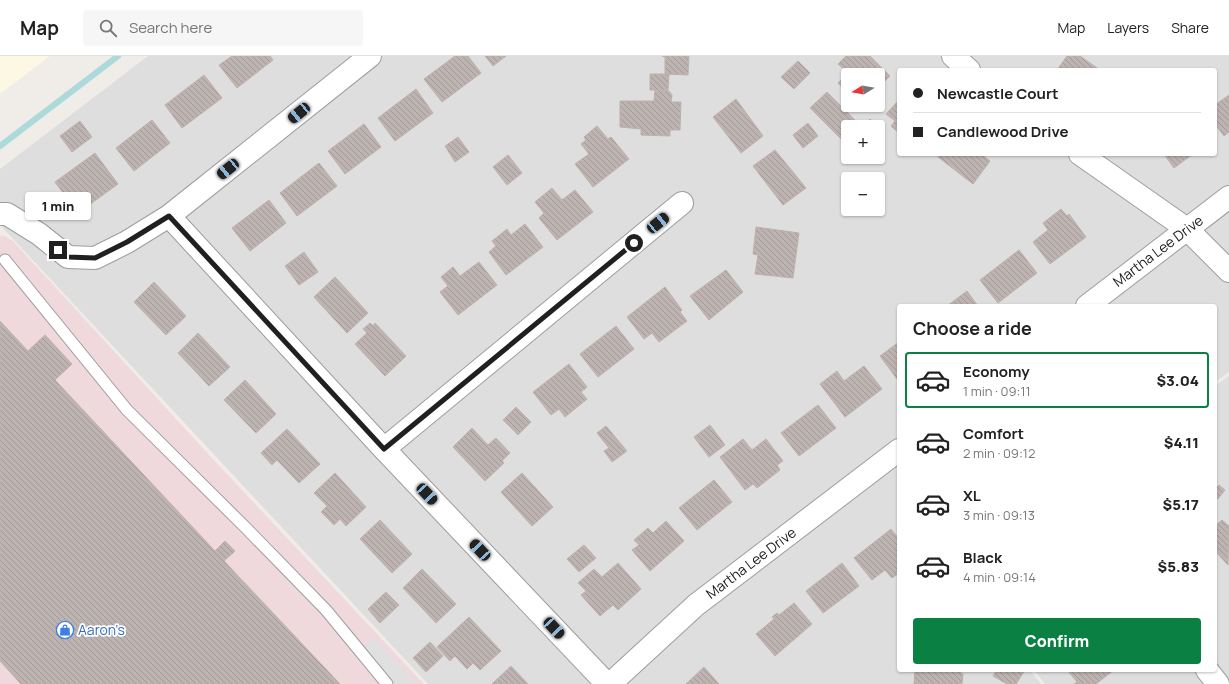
<!DOCTYPE html>
<meta charset="utf-8">
<style>
body{margin:0;font-family:Manrope,sans-serif;background:#f6f6f6;color:#222;height:100vh;display:flex;flex-direction:column;font-size:15px;white-space:nowrap}
*{box-sizing:border-box;margin:0}
p{font-size:13px;color:#767676}
.icon{flex:none;width:22px;height:22px;fill:none;stroke:currentColor;stroke-width:2;stroke-linecap:round;stroke-linejoin:round}
.map{position:relative;flex:1;overflow:hidden}
.panel{position:absolute;left:897px;top:248px;width:320px;height:368px;display:flex;flex-direction:column;background:#fff;border-radius:4px;box-shadow:0 1px 3px #0004}
.panel>*{flex:none}
.top-card{position:absolute;left:897px;top:12px;width:320px;height:88px;border-radius:4px;box-shadow:0 1px 3px #0004;display:grid;align-content:center;height:88px;padding:0 16px;background:#fff}
.needle{width:26px;rotate:259deg}
.fabs{position:absolute;left:841px;top:12px;display:grid;gap:8px}
.fabs a{display:grid;place-items:center;width:44px;height:44px;border-radius:4px;background:#fff;box-shadow:0 1px 3px #0004;font-size:20px}
.end{position:absolute;width:18px;height:18px;margin:-9px;border:5px solid #202020;background:#fff;box-shadow:0 0 0 2px #fff}
.from{border-radius:50%}
.bubble{position:absolute;height:28px;border-radius:4px;background:#fff;box-shadow:0 1px 3px #0004;font-size:13px;font-weight:800;line-height:28px;text-align:center}
.car{position:absolute;width:12px;height:24px;margin:-12px -6px;border-radius:5px;box-shadow:0 0 3px 1px #0007;background:linear-gradient(#222 24%,#8ab4d8 0 40%,#222 0 76%,#8ab4d8 0 86%,#222 0)}
.top-card b{display:flex;align-items:center;gap:14px;height:38px;font-size:15px}
.top-card b+b{border-top:1px solid #e0e0e0}
.top-card i{width:10px;height:10px;background:#222}
ul{padding:0;list-style:none}
li{display:flex;align-items:center;gap:12px;height:56px;margin:0 8px 6px;padding:0 8px;border:2px solid transparent;border-radius:4px}
li div{flex:1}
li b{display:block;font-size:15px}
li em{font-style:normal;font-weight:800}
li.active{border-color:#0b8043}
li>.icon{width:36px;height:36px;stroke-width:1.5}
h2{padding:0 16px;font-size:18px;line-height:48px}
.cta{display:flex;gap:8px;margin-top:auto;padding:8px 16px}
.cta a{flex:1;height:46px;border-radius:4px;background:#0b8043;color:#fff;font-size:16px;font-weight:800;line-height:46px;text-align:center}
header{display:flex;align-items:center;gap:24px;box-sizing:border-box;height:56px;padding:0 20px;background:#fff;border-bottom:1px solid #e0e0e0}
header strong{font-size:19px}
nav{display:flex;gap:22px;margin-inline-start:auto;font-size:14px}
.search{width:280px;height:36px;background:#f6f6f6;display:flex;align-items:center;gap:10px;box-sizing:border-box;padding:0 14px;border-radius:4px;color:#767676;font-size:15px}
.map>svg:first-child{display:block}
</style>
<header>
<strong>Map</strong>
<div class="search"><svg class="icon" aria-label="search" viewBox="0 0 24 24"><circle cx="10" cy="10" r="6"/><path d="M15 15l6 6"/></svg>Search here</div>
<nav><a>Map</a><a>Layers</a><a>Share</a></nav>
</header>
<div class="map">
<svg width="1229" height="628" viewBox="0 0 1229 628">
<defs>
<pattern id="building-back-hatch" width="6" height="6" patternUnits="userSpaceOnUse"><rect width="6" height="6" fill="#bdb4b1"/><path d="M-1 5l2 2M0 0l6 6M5-1l2 2" fill="none" stroke="#a29a98"/></pattern>
</defs>
<rect width="100%" height="100%" fill="#f0ece8"/>
<path fill="#dedede" fill-rule="evenodd" d="M148,0H1229V316L1215,326V250H899V614H1030L1041,628H428L0,169V113ZM899,14H1215V98H899ZM848,19H878V49H848ZM848,71H878V101H848ZM848,123H878V153H848Z
M1229,320V628H1045L1034,614H1215V330Z"/>
<path fill="#efd9dd" d="M3,179L13,185L209,399L424,628H0V180Z"/>
<path fill="#fdf8e4" d="M0,0H50L0,38Z"/>
<path fill="#e0e0e0" d="M373,581L417,628H387L359,595Z"/>
<g fill="none" stroke-linecap="round" stroke-linejoin="round">
<path stroke="#acd9da" stroke-width="6" d="M0,90L118,0"/>
</g>
<path fill="url(#building-back-hatch)" stroke="#c1b0ab" d="M232,0H270L273,4L237,32L219,9Z
M455,0H468L481,17L442,46L424,23Z
M485,0H506L493,10Z
M662,0H689L688,19L665,18V1Z
M846,0H870L890,20L878,32V19H848V37L838,27L848,17L838,8Z
M1067,0H1080L1100,14H1057Z
M798,5L810,17L794,33L781,21Z
M650,18H669L668,34H650Z
M204,19L222,42L182,72L165,49Z
M416,33L433,57L395,85L378,62Z
M655,34L669,35L672,39L671,46H681L680,74H670V80L641,79V73L620,71V45H654Z
M827,36L860,69L859,71H848V81L844,86L810,52Z
M1229,39V76L1224,80L1215,68V49Z
M736,43L763,80L741,97L713,61Z
M899,44V77L891,70L895,65L886,58Z
M870,63L884,76L878,83V71H863Z
M152,64L170,87L134,115L116,92Z
M80,65L92,81L72,96L60,80Z
M808,67L818,80L803,92L793,79Z
M364,68L381,91L345,118L328,95Z
M597,70L608,83L611,81L629,103L593,131L575,108L589,98L581,88L586,84L584,81Z
M458,81L469,96L455,106L445,90Z
M775,94L806,132L783,149L753,110Z
M95,97L118,128L78,157L55,126Z
M941,98H981L990,105L973,128L938,101Z
M1164,98H1193L1174,112Z
M508,99L522,117L507,129L493,111Z
M319,107L337,130L297,160L280,137Z
M552,132L562,144L575,134L593,156L557,184L539,162L544,157L535,146Z
M269,144L286,167L250,195L232,172Z
M1061,153L1067,160L1069,158L1086,181L1050,208L1033,186L1048,174L1043,167Z
M525,168L543,191L506,219L489,196L496,190L492,185L507,173L511,179Z
M756,171L799,177L793,222L755,218L758,199L753,198Z
M1019,194L1037,217L998,247L980,224Z
M304,196L318,216L299,229L285,210Z
M479,206L497,229L458,259L440,236L448,230L441,221L453,211L460,220Z
M726,214L743,236L709,264L690,240Z
M335,221L368,257L347,277L314,241Z
M154,226L186,260L166,279L134,246Z
M665,231L682,254L680,256L687,265L659,286L652,277L644,283L627,261Z
M967,235L978,250H947Z
M0,265L28,295L45,279L72,308L55,324L215,495L225,485L235,495L224,505L340,628H21L0,605Z
M370,267L373,270L375,267L406,300L385,320L355,288L367,277L363,273Z
M616,270L634,293L598,321L580,298Z
M198,277L230,311L209,330L178,297Z
M899,286V321L897,323L880,300Z
M569,308L587,331L581,336L587,343L565,361L559,353L551,359L533,336Z
M864,310L882,333L845,361L820,328L837,315L844,325Z
M245,324L276,358L256,377L224,344Z
M818,349L836,372L799,400L781,377Z
M516,351L531,366L518,379L503,364Z
M710,369L725,389L709,401L694,381Z
M606,370L627,395L612,406L604,395L609,392L597,377Z
M472,372L488,389L496,382L510,397L502,405L504,407L485,425L453,391Z
M287,373L320,408L299,427L277,404L272,409L261,397Z
M743,383L752,394L766,383L783,405L777,409L780,414L757,432L753,428L745,434L720,401Z
M335,417L366,451L346,470L340,463L334,469L321,456L327,450L314,437Z
M522,417L553,451L532,470L501,436Z
M714,424L732,446L697,474L679,452Z
M1219,429L1225,434L1218,443L1215,441V433Z
M380,464L412,498L392,517L360,483Z
M1222,464L1229,470L1228,509L1215,495V470Z
M666,465L684,485L650,515L632,494L639,489L634,484L648,472L653,477Z
M891,473L899,483V517L892,522L885,514L872,524L854,502Z
M584,489L596,502L579,516L567,503Z
M618,507L641,533L618,554L613,549L600,560L581,539L586,535L578,527L594,513L602,521Z
M842,507L859,530L823,557L806,535Z
M422,513L456,548L436,567L403,532Z
M386,536L399,549L380,567L368,553Z
M794,547L812,568L775,600L756,578L774,563L772,561L777,557L779,559Z
M469,561L501,595L480,614L473,607L467,613L455,600L450,605L437,591Z
M430,586L443,600L426,616L413,602Z
M511,610L528,628H492Z
M704,611L719,628H686Z
M915,614H961V618H963L962,628H914Z
M997,614H1025L1016,628H1007L993,620Z
M1069,614H1114L1096,628H1074L1077,626L1068,615Z"/>
<g fill="none" stroke-linecap="round" stroke-linejoin="round">
<defs>
<path id="service" d="M5,204L127,354L246,472L326,554L387,628"/>
<path id="minor" d="M0,158H7L39,178L68,201L95,202L127,186L169,160L370,0
M169,160L384,393L607,628
M384,393L682,147
M1207,614L1218,628"/>
<path id="tertiary" d="M953,0L969,14
M1080,98L1187,173L1229,215
M1087,250L1229,141
M610,628L696,549L899,394"/>
</defs>
<use href="#service" stroke="#9d9d9d" stroke-width="13"/>
<use href="#minor" stroke="#9d9d9d" stroke-width="24"/>
<use href="#tertiary" stroke="#9d9d9d" stroke-width="24"/>
<use href="#service" stroke="#fff" stroke-width="11"/>
<use href="#minor" stroke="#fff" stroke-width="22"/>
<use href="#tertiary" stroke="#fff" stroke-width="22"/>
</g>
<g fill="none" stroke-linecap="round" stroke-linejoin="round">
<path stroke="#202020" stroke-width="5" d="M58,194L68,201L95,202L127,186L169,160L384,393L634,187"/>
</g>
<defs>
<symbol id="shop-ring" viewBox="-11 -11 22 22"><circle r="9.5" fill="#fff" stroke="#3f7fe0" stroke-width="1.5"/><path d="M-5-2.5h2.3a2.7 3.5 0 0 1 5.4 0H5L5.5 6h-11ZM-1.5-2.5h3a1.5 2.3 0 0 0-3 0Z" fill="#3f7fe0"/></symbol>
</defs>
<g fill-rule="evenodd">
<use href="#shop-ring" x="55" y="564" width="20" height="20"/>
</g>
<g text-anchor="middle" stroke-width="3.5" stroke-linejoin="round" paint-order="stroke">
<g font-size="14" fill="#202020" stroke="#fff">
<text transform="translate(1158 195) rotate(-37)" y="5">Martha Lee Drive</text>
<text transform="translate(751 507) rotate(-37)" y="5">Martha Lee Drive</text>
</g>
<g font-size="14" fill="#366cbe" stroke="#fff" text-anchor="start">
<text x="78" y="579">Aaron's</text>
</g>
</g>
</svg>
<div class="fabs">
<a><svg class="needle" viewBox="-14 -14 28 28"><path d="M0-13l5 13h-10z" fill="#e53935"/><path d="M0 13l5-13h-10z" fill="#767676"/></svg></a>
<a>+</a>
<a>−</a>
</div>
<i class="end from" style="left:634px;top:187px"></i>
<i class="end" style="left:58px;top:194px"></i>
<div class="bubble" style="left:25px;top:136px;width:66px">1 min</div>
<i class="car" style="left:299px;top:57px;rotate:231deg"></i>
<i class="car" style="left:228px;top:113px;rotate:231deg"></i>
<i class="car" style="left:658px;top:167px;rotate:51deg"></i>
<i class="car" style="left:427px;top:438px;rotate:137deg"></i>
<i class="car" style="left:480px;top:494px;rotate:317deg"></i>
<i class="car" style="left:554px;top:572px;rotate:137deg"></i>
<div class="top-card">
<b><i class="from"></i>Newcastle Court</b>
<b><i></i>Candlewood Drive</b>
</div>
<section class="panel">
<h2>Choose a ride</h2>
<ul>
<li class="active"><svg class="icon" aria-label="car" viewBox="0 0 24 24"><path d="M5 17H2v-5l4-1 3-4h7l3 4 3 1v5h-3M9 17h6M6 11h13"/><circle cx="7" cy="17" r="2"/><circle cx="17" cy="17" r="2"/></svg><div><b>Economy</b><p>1 min · 09:11</p></div><em>$3.04</em></li>
<li><svg class="icon" aria-label="car" viewBox="0 0 24 24"><path d="M5 17H2v-5l4-1 3-4h7l3 4 3 1v5h-3M9 17h6M6 11h13"/><circle cx="7" cy="17" r="2"/><circle cx="17" cy="17" r="2"/></svg><div><b>Comfort</b><p>2 min · 09:12</p></div><em>$4.11</em></li>
<li><svg class="icon" aria-label="car" viewBox="0 0 24 24"><path d="M5 17H2v-5l4-1 3-4h7l3 4 3 1v5h-3M9 17h6M6 11h13"/><circle cx="7" cy="17" r="2"/><circle cx="17" cy="17" r="2"/></svg><div><b>XL</b><p>3 min · 09:13</p></div><em>$5.17</em></li>
<li><svg class="icon" aria-label="car" viewBox="0 0 24 24"><path d="M5 17H2v-5l4-1 3-4h7l3 4 3 1v5h-3M9 17h6M6 11h13"/><circle cx="7" cy="17" r="2"/><circle cx="17" cy="17" r="2"/></svg><div><b>Black</b><p>4 min · 09:14</p></div><em>$5.83</em></li>
</ul>
<div class="cta"><a>Confirm</a></div>
</section>
</div>
